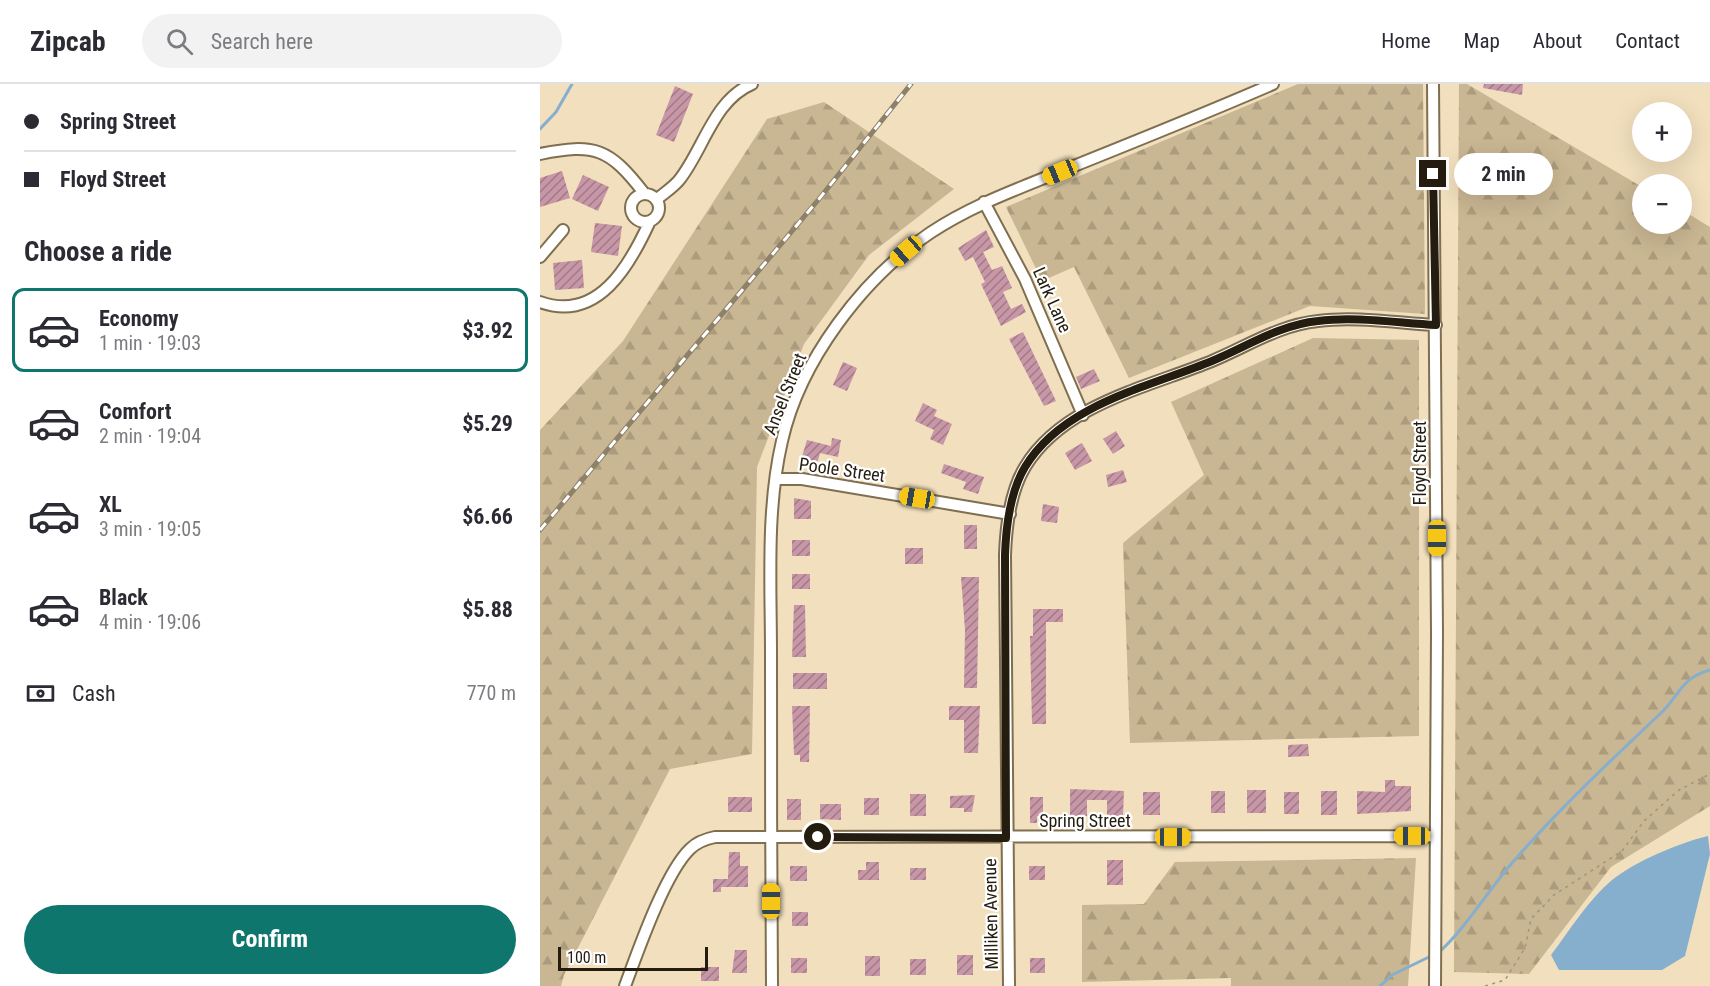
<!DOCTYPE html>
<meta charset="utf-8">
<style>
body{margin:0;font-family:"Roboto Condensed",sans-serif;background:#f2f2f3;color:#2b2b33;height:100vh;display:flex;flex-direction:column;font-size:22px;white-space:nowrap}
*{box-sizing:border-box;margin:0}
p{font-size:20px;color:#7c7c81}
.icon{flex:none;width:33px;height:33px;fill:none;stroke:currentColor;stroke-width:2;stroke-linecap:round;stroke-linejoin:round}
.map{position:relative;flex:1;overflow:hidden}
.drawer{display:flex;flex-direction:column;background:#fff;width:540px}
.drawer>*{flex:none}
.hud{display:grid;align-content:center;height:132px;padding:0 24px;background:#fff}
.controls{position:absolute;left:1092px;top:18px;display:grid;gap:12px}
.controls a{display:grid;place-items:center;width:60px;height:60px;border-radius:50%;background:#fff;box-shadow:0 6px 24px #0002;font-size:30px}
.scale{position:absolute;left:18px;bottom:15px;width:150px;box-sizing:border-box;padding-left:6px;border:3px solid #231c0f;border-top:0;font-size:16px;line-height:21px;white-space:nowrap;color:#231c0f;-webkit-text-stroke:4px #fff;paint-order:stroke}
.end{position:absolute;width:27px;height:27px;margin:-14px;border:8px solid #231c0f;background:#fff;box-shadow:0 0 0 3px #fff}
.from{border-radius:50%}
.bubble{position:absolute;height:42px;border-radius:21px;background:#fff;box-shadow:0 6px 24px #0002;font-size:20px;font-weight:700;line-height:42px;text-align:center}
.car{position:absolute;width:18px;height:36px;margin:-18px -9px;border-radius:8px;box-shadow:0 0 4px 2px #0007;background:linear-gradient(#f5c518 24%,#345 0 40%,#f5c518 0 76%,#345 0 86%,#f5c518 0)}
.hud b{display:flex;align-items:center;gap:21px;height:57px;font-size:22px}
.hud b+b{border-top:2px solid #e1e1e2}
.hud i{width:15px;height:15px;background:#2b2b33}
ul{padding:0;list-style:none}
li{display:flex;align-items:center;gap:18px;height:84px;margin:0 12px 9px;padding:0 12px;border:3px solid transparent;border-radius:12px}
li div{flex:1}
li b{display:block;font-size:22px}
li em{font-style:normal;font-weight:700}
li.selected{border-color:#0f766e}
li>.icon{width:54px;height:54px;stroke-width:1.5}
h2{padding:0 24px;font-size:27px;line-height:72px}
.pay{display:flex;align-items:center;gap:15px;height:66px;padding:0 24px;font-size:22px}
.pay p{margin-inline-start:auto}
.button{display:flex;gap:12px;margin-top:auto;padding:12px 24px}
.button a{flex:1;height:69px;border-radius:36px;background:#0f766e;color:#fff;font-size:24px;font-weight:700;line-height:69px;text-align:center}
header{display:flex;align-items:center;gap:36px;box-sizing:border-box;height:84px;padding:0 30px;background:#fff;border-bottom:2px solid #e1e1e2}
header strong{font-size:28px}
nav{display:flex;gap:33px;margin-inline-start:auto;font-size:21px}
.search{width:420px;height:54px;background:#f2f2f3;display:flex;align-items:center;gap:15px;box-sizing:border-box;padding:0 21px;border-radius:33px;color:#7c7c81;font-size:22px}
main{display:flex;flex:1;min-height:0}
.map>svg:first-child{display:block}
</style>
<header>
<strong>Zipcab</strong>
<div class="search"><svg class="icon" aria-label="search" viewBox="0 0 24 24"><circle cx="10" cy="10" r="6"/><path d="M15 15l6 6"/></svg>Search here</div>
<nav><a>Home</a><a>Map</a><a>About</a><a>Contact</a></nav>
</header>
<main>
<section class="drawer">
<div class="hud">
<b><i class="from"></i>Spring Street</b>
<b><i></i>Floyd Street</b>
</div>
<h2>Choose a ride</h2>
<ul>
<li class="selected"><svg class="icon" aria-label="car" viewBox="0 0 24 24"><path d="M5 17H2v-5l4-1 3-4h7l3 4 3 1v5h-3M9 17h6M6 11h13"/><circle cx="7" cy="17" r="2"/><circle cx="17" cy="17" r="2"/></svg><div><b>Economy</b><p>1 min · 19:03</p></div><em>$3.92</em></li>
<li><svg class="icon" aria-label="car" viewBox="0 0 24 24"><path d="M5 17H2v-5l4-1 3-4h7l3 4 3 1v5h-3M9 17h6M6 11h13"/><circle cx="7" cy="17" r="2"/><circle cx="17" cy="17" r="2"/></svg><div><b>Comfort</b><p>2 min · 19:04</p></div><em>$5.29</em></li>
<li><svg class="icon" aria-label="car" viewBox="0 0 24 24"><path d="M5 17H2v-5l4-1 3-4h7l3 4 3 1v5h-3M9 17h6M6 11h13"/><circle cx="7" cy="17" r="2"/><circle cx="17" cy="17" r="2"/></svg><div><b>XL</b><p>3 min · 19:05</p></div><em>$6.66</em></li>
<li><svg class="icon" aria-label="car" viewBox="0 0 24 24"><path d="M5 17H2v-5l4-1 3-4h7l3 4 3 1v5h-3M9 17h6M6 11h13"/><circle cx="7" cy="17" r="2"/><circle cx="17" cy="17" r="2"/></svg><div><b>Black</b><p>4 min · 19:06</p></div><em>$5.88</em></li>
</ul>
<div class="pay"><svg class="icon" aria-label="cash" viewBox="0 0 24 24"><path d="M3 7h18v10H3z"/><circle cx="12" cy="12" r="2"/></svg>Cash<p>770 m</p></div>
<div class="button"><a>Confirm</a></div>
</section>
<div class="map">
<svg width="1170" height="902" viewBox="0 0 1170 902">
<defs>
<pattern id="forest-firs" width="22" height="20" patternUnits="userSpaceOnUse" patternTransform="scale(1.5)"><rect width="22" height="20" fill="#c9b692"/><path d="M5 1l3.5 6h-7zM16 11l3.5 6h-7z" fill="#ac9c7d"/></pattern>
<pattern id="building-hatch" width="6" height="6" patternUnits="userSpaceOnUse" patternTransform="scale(1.5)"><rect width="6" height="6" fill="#c796a7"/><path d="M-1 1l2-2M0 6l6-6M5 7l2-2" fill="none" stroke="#a17a86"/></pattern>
</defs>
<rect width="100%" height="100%" fill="#f1dfbd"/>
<path fill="url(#forest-firs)" d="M758,0H883L885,230L770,222L589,294L534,183L502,197L466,123Z
M919,0H927L1102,103V140H1142V126L1170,143V722L1071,783L989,890L914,888Z
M284,18L414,105L329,171L264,260L217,383L212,670L130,685L24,891L21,902H0V346L83,257L227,35Z
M773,254L879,256V652L590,659L583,459L664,391L631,318Z
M876,774L868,902H691V894L542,898V821L604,820L635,778Z"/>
<path fill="#85afcd" d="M1168,752L1170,770L1145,872L1122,886H1019L1011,871C1030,846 1048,816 1072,796C1096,777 1139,759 1168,752Z"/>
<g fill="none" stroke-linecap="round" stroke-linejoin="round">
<path stroke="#85afcd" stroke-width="3" d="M0,45L16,28L32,0
M899,868C922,849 950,804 972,779C1018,726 1069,678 1120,630C1140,611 1141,594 1170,586
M840,902L852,891L893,871"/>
</g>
<path fill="url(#building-hatch)" d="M944,0H983L982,11L943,4Z
M135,2L153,10L134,58L116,51Z
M22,87L30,114L0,123V94Z
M43,91L69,103L58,127L32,115Z
M55,139L82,142L78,172L51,168Z
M446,146L454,163L443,168L452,186L462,182L472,204L463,208L471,225L482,220L486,228L461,242L441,200L445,198L433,173L425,177L418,164Z
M42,176L44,204L15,206L13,179Z
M483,248L516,317L504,322L469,255Z
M303,278L317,284L307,307L293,301Z
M554,285L560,297L541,305L536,293Z
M383,319L397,326L394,332L412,340L403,361L390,355L394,346L375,337Z
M576,347L585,362L573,370L563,355Z
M292,354L301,356L298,373L280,369L277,380L261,376L267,356L291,362Z
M542,359L552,377L535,386L525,369Z
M404,380L444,393L438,410L423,405L426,398L401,389Z
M583,386L587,398L568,403L566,391Z
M254,414L271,417V435H254Z
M503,420L519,423L517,439L501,437Z
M424,441H437V465H424Z
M252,456H270V472H252Z
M365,464H383V480H365Z
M252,490H270V505H252Z
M421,493H439L437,604H424L425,546Z
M254,521H265L266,573H252Z
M493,525H523V538H506V640H492L490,552H493Z
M253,589H287V605H253Z
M252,622H270L269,678H260V671H254Z
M409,622H440L438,669H424V636H409Z
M768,660L769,672L748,673V661Z
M845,696H855V702H871V727L817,730V707L845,708Z
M530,705L584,707L583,732H567V716H547V732H530Z
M707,706H726V729H707Z
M671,707H685V729H671Z
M781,707H797V731H781Z
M603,708H620V731H603Z
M744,708H759V730H744Z
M370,710H386V732H370Z
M435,711L432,728H424V724H410V712Z
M188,713H212V728H188Z
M490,713H503V732H497V739H490Z
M324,714H339V731H324Z
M247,715H261V736H247Z
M280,720H301V736L280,735Z
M189,768H200V782H208V803H181V808H173V795H188Z
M567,776H583V801H567Z
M326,778H339V796H318V786H326Z
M250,782H267V797H250Z
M489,782H505V796H489Z
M370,784H386V796H370Z
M252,828H268V842H252Z
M195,866H207V889H192Z
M417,871H433V891H417Z
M325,872H340V892H325Z
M251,874H267V889H251Z
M490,874H505V889H490Z
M370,875H386V891H370Z
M161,883H179V897H161Z"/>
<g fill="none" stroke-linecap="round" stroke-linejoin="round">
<defs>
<path id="street" d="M893,0L897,549L895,902
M0,70C55,59 69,64 104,109
M91 124a14 14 0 1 1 28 0a14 14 0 1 1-28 0Z
M116,116C124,109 134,103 140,95C164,64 174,16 212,0
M444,118L485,195L543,331
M0,173L23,146
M0,218C58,239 90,181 110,137
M236,395H262L470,430
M85,902C98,867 125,789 150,765C157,758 165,755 175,753L895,752
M232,902C231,791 231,681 231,570C231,500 226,426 242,357C260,277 323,194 390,149C432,121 478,105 524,86C594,58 664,30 733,0
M469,902L465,471C466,442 470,408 485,383C523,320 609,303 672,277C708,262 739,241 778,237C816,232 858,239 896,241"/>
</defs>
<use href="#street" stroke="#7f6f50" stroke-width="14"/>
<path stroke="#a2947a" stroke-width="1.5" stroke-dasharray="3 4.5" stroke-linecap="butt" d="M945,902L965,896L985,864L991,835L1014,811L1082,767L1104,737L1139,706L1170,690"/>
<use href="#street" stroke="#fff" stroke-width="10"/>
<defs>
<path id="rail" d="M0,446L279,115L371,0"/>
</defs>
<use href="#rail" stroke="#8e8169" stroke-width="5"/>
<use href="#rail" stroke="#fff" stroke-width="3" stroke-dasharray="9" stroke-linecap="butt"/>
</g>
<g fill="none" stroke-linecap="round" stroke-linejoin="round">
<path stroke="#231c0f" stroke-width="8" d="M278,753L466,754L465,471C466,442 470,408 485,383C523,320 609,303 672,277C708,262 739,241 778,237C816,232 858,239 896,241L893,90"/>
</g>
<g text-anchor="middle" stroke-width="4.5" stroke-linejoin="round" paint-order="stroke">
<g font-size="18" fill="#231c0f" stroke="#fff">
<text transform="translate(512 216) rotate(66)" y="6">Lark Lane</text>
<text transform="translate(245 310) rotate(-68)" y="6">Ansel Street</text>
<text transform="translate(880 379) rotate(-90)" y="6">Floyd Street</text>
<text transform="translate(302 386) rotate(8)" y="6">Poole Street</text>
<text x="545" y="743">Spring Street</text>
<text transform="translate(451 830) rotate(-91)" y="6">Milliken Avenue</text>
</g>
</g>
</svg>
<div class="controls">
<a>+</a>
<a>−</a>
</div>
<div class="scale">100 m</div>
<i class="end from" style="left:278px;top:753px"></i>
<i class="end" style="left:893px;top:90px"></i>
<div class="bubble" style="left:914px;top:69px;width:99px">2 min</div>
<i class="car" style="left:520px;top:88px;rotate:248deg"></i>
<i class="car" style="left:366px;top:167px;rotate:229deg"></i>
<i class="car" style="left:377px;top:414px;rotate:280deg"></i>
<i class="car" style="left:897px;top:454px;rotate:180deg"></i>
<i class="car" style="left:872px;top:752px;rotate:270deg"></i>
<i class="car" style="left:633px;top:753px;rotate:90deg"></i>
<i class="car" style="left:231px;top:817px;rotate:0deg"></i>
</div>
</main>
